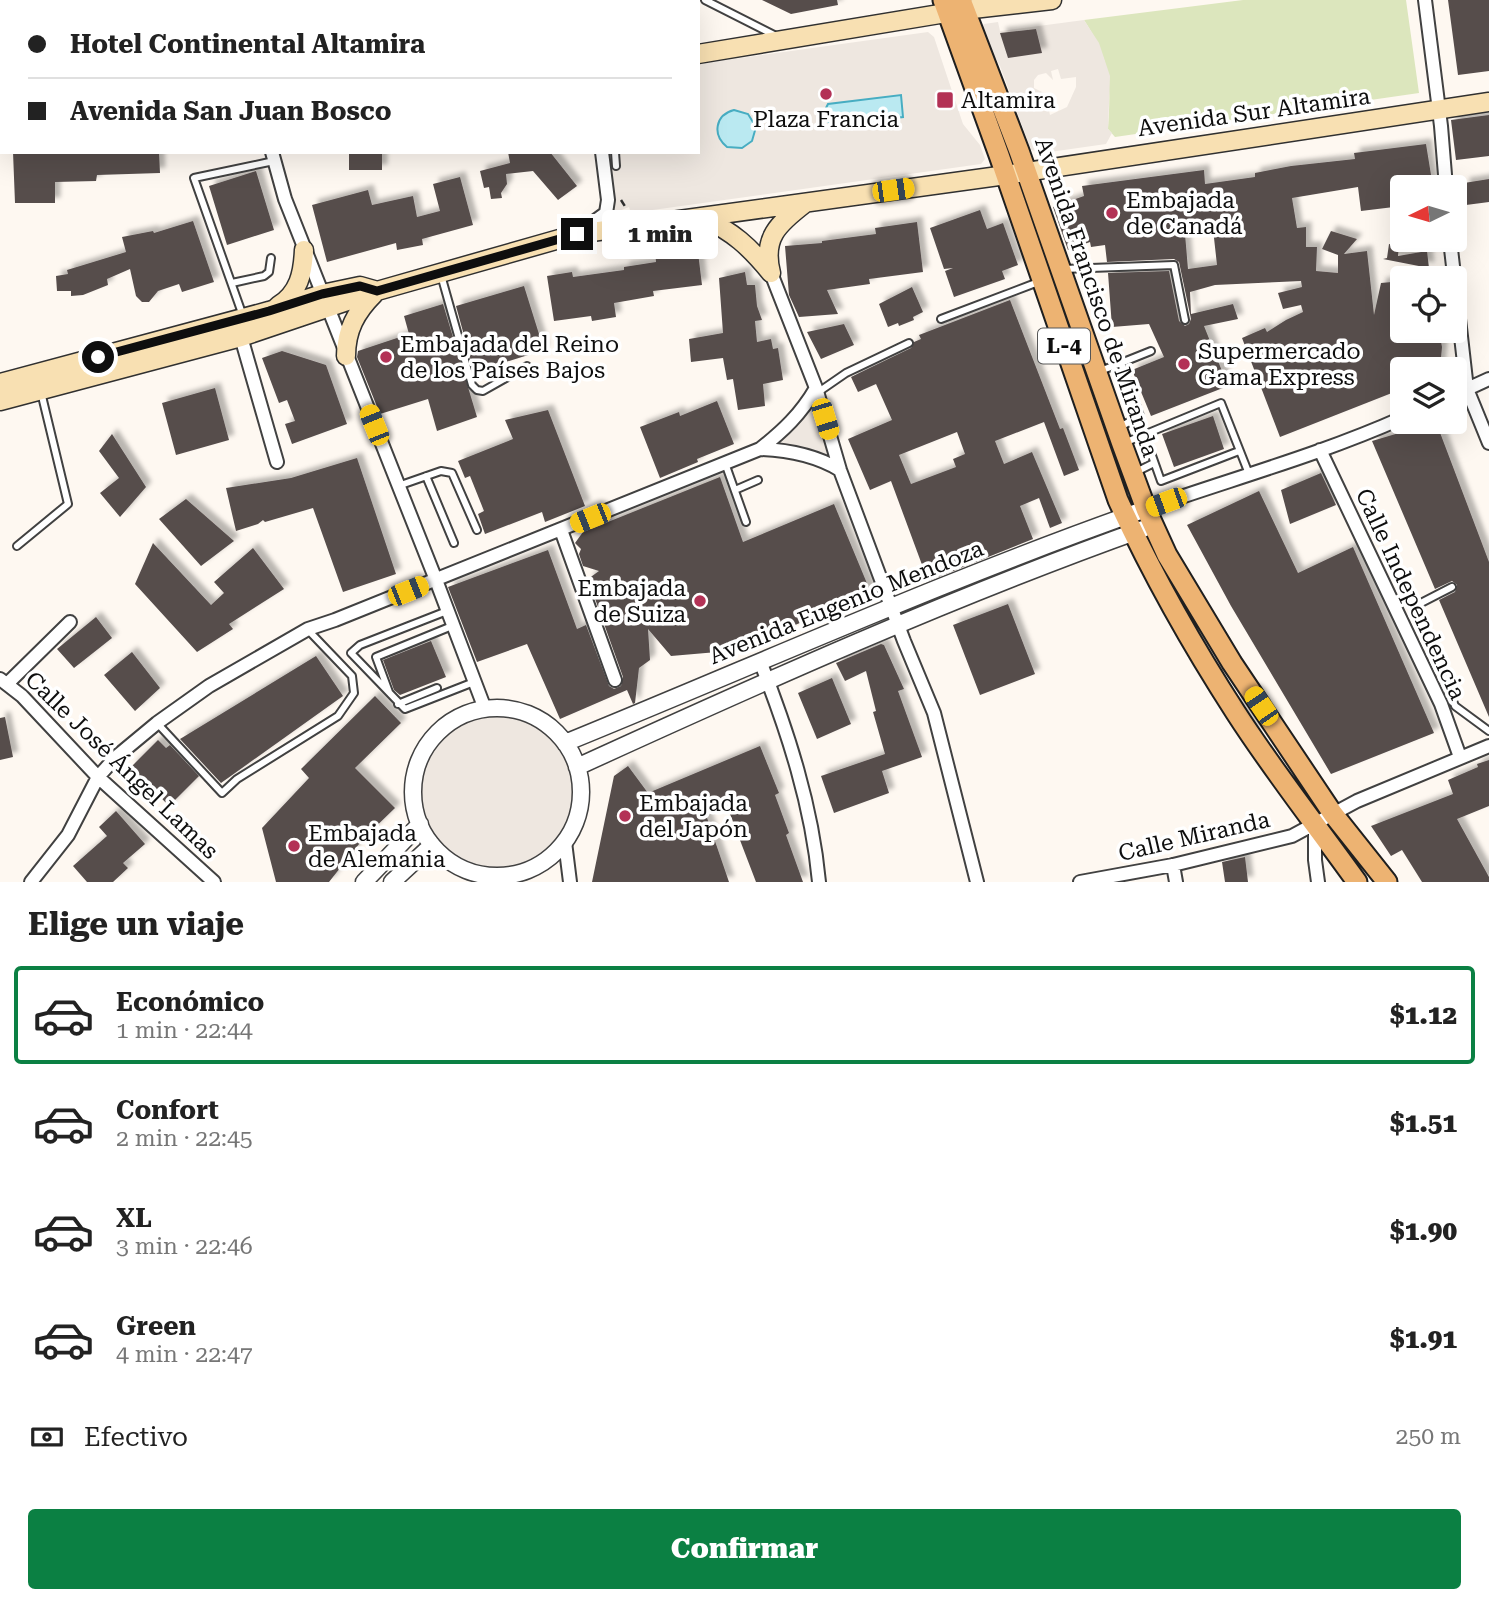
<!DOCTYPE html>
<html lang="es">
<meta charset="utf-8">
<style>
body{margin:0;font-family:"Roboto Serif",serif;background:#f2f2f2;color:#222;height:100vh;display:flex;flex-direction:column;font-size:26px;white-space:nowrap}
*{box-sizing:border-box;margin:0}
p{font-size:23px;color:#767676}
.icon{flex:none;width:38px;height:38px;fill:none;stroke:currentColor;stroke-width:2;stroke-linecap:round;stroke-linejoin:round}
.map{position:relative;height:882px;overflow:hidden}
.sheet{display:flex;flex-direction:column;background:#fff;flex:1}
.sheet>*{flex:none}
.banner{position:absolute;left:0px;top:0px;width:700px;height:154px;box-shadow:0 7px 28px #0002;display:grid;align-content:center;height:154px;padding:0 28px;background:#fff}
.needle{width:46px;rotate:265deg}
.fabs{position:absolute;left:1390px;top:175px;display:grid;gap:14px}
.fabs a{display:grid;place-items:center;width:77px;height:77px;border-radius:7px;background:#fff;box-shadow:0 7px 28px #0002;font-size:35px}
.end{position:absolute;width:32px;height:32px;margin:-16px;border:9px solid #0e0e0e;background:#fff;box-shadow:0 0 0 4px #fff}
.from{border-radius:50%}
.bubble{position:absolute;height:49px;border-radius:7px;background:#fff;box-shadow:0 7px 28px #0002;font-size:23px;font-weight:800;line-height:49px;text-align:center}
.car{position:absolute;width:21px;height:42px;margin:-21px -10px;border-radius:9px;box-shadow:0 0 5px 2px #0007;background:linear-gradient(#f5c518 24%,#345 0 40%,#f5c518 0 76%,#345 0 86%,#f5c518 0)}
.banner b{display:flex;align-items:center;gap:24px;height:66px;font-size:26px}
.banner b+b{border-top:2px solid #e0e0e0}
.banner i{width:18px;height:18px;background:#222}
ul{padding:0;list-style:none}
li{display:flex;align-items:center;gap:21px;height:98px;margin:0 14px 10px;padding:0 14px;border:4px solid transparent;border-radius:7px}
li div{flex:1}
li b{display:block;font-size:26px}
li em{font-style:normal;font-weight:800}
li.current{border-color:#0b8043}
li>.icon{width:63px;height:63px;stroke-width:1.5}
h2{padding:0 28px;font-size:32px;line-height:84px}
.pay{display:flex;align-items:center;gap:18px;height:77px;padding:0 28px;font-size:26px}
.pay p{margin-inline-start:auto}
.button{display:flex;gap:14px;margin-top:auto;padding:14px 28px}
.button a{flex:1;height:80px;border-radius:7px;background:#0b8043;color:#fff;font-size:28px;font-weight:800;line-height:80px;text-align:center}
.map>svg:first-child{display:block}
</style>
<div class="map">
<svg width="1489" height="882" viewBox="0 0 1489 882">
<defs>
<filter id="shadow"><feDropShadow dx="5.5" dy="-5.5" stdDeviation="2" flood-color="#0004"/></filter>
</defs>
<rect width="100%" height="100%" fill="#fef8f1"/>
<path fill="#dce6bd" d="M1243,0H1406L1419,93L1115,137L1108,129C1111,81 1111,62 1084,20Z"/>
<path fill="#eee7e0" fill-rule="evenodd" d="M1084,20L1099,43L1110,76L1108,129L1112,133L1106,144L1043,153L1031,150L1000,66L983,36L982,27L984,24L998,22L1000,31ZM1058,69L1061,79L1076,77V87L1067,107L1050,115L1047,102H1039L1037,94L1044,93L1034,88V80L1038,75L1046,73L1053,80L1051,71Z
M928,32L934,37L963,124L980,145L985,159L981,164L631,213L629,207L619,211L615,210L607,152H698V64Z
M816,388L840,470L760,449Z
M413 792a84 84 0 1 1 168 0a84 84 0 1 1-168 0Z"/>
<path fill="#bae9f1" stroke="#47adc2" stroke-width="2" d="M901,95L903,117L833,125L828,122L826,108L828,104Z
M734,110L748,114L756,127L752,141L742,148L727,147C712,135 715,115 734,110Z"/>
<path fill="#564d4c" fill-rule="evenodd" filter="url(#shadow)" d="M762,0H837L838,5L791,14Z
M1448,0H1489V71L1458,75Z
M1036,29L1042,53L1008,58L1000,33Z
M1489,115V156L1456,160L1451,120Z
M1426,144L1433,187H1402V206L1361,211L1358,187L1292,198L1297,228L1306,227V247H1317L1316,271L1338,273V255L1322,249L1331,231L1357,239L1344,254L1367,251L1374,315L1381,283L1402,281V331H1439L1442,347L1440,369H1402V389L1280,437L1242,338L1265,328L1267,332L1286,320L1303,312L1301,305L1283,309L1278,293L1302,287L1301,281L1215,285L1190,292L1191,314L1233,304L1238,319L1204,326L1228,386L1151,416L1132,370L1164,357L1149,324L1112,327L1108,273L1169,271L1179,321L1185,326L1189,324L1191,319L1179,262L1174,259L1107,262L1105,245L1091,247L1090,242L1068,250L1053,207L1084,196L1082,186L1204,170L1205,184L1255,177V173L1291,166L1355,159L1354,153ZM1213,229L1217,265L1188,269L1185,234Z
M13,152H159L160,173L97,175L96,181L55,182V203H15Z
M349,152H382V170H349Z
M508,152H550L577,186L558,200L533,171L506,174L507,184L501,193L502,198L491,199L489,187L484,188L480,171L510,163Z
M256,171L274,230L227,245L209,186Z
M460,177L473,225L422,239L423,245L397,250L396,243L327,262L312,205L368,190L372,205L413,196L417,217L440,211L433,184Z
M1489,179V202L1466,205L1464,183Z
M980,210L987,229L1003,223L1018,265L1002,271L1005,279L954,297L945,271L953,268L944,269L930,228Z
M193,221L214,282L182,292L179,284L158,291L149,302H142L136,296L130,269L107,279L108,285L83,295L71,296V291H57L56,276L68,274L67,270L126,252L122,237L153,231L154,233Z
M917,222L923,272L869,279L870,284L827,290L838,314L799,317L789,295L785,246L822,243V241L876,234L875,228Z
M696,236L702,285L653,291L654,296L614,303L616,317L592,321L591,316L554,321L547,276L572,272L573,277L624,270V267L656,262L654,241Z
M1389,244L1399,246L1398,256L1427,251L1429,268L1383,259L1387,258Z
M745,272L747,285H755L757,306L762,320L755,321L757,342L771,339L773,349L778,348L783,380L763,384L765,406L738,410L733,379L727,380L723,358L691,362L689,339L723,333L719,278Z
M524,286L544,350L474,372L456,306Z
M912,287L923,312L913,317L914,320L899,326L898,323L888,327L879,304Z
M1010,300L1060,429L1063,428L1079,470L1064,476L1044,422L995,441L1004,464L1032,452L1062,523L1050,528L1039,498L1020,506L1033,539L928,581L891,481L870,490L848,439L892,420L876,384L858,392L851,377L911,348L914,342L921,339L919,335ZM957,432L965,454L953,459L956,467L911,484L899,455Z
M443,304L477,417L437,431L428,399L380,414L357,357L358,351L409,334L404,316Z
M844,324L854,345L821,359L807,332Z
M282,351L326,365L347,424L292,444L285,424L295,421L287,400L279,403L262,358Z
M215,388L229,440L176,455L162,403Z
M717,401L734,444L697,459L698,462L660,478L640,427L679,412L680,416Z
M548,410L585,506L545,522L542,512L485,534L478,514L484,511L470,476L465,478L458,461L513,439L505,420Z
M1213,416L1224,449L1174,467L1162,434Z
M1436,422L1489,562V717L1439,600L1455,592L1457,585L1452,581L1435,589L1372,441Z
M112,434L146,487L120,517L100,493L119,478L99,451Z
M357,458L396,574L343,592L313,508L265,522L263,520L258,524L236,531L226,488L291,478Z
M1321,473L1336,505L1290,524L1281,490Z
M720,477L743,542L834,504L871,593L750,644L752,649L671,656L648,629L650,660L639,668L635,703L633,704L627,690L560,719L527,644L477,662L448,587L548,550L577,629L586,625L609,686L614,689L621,686L623,677L588,579L599,571L583,566L579,554L581,549L575,543L583,532Z
M1259,491L1298,573L1353,547L1434,733L1331,774L1231,606L1187,525Z
M186,499L234,541L201,566L159,519Z
M153,543L211,605L224,593L214,582L253,548L284,589L229,624L233,629L197,652L135,584Z
M1008,604L1035,674L980,695L953,625Z
M96,617L112,638L74,668L57,649Z
M431,641L446,677L400,695L394,690L383,660Z
M881,644L884,645L904,689L898,691L922,757L882,771L889,793L834,813L821,776L885,754L873,712L876,711L866,671L845,681L836,663Z
M132,652L160,688L135,711L104,675Z
M316,656L343,696L221,783L180,739Z
M832,678L851,724L817,739L798,693Z
M375,696L401,723L355,768L395,808L363,839L329,882H276L262,828L309,778L301,769Z
M5,717L13,757L0,760V718Z
M158,740L166,748L170,745L199,776L169,806L131,767Z
M760,746L779,793L775,795L789,833L786,835L803,882H756L725,801L704,809L729,882H592L614,776L628,766L648,793Z
M1489,760V806L1457,819L1489,877V882H1422L1402,850L1391,856L1371,826L1453,794L1448,780L1478,767L1477,764Z
M116,811L145,844L123,863L128,868L113,882H87L73,866L107,836L99,827Z
M1245,857L1248,882H1225L1222,862Z"/>
<g fill="none" stroke-linecap="round" stroke-linejoin="round">
<defs>
<path id="service" d="M705,0L778,37
M677,2L680,0
M615,152L616,166
M1063,269L1174,265L1185,320
M441,275L472,385L477,390L483,391L527,366
M232,283L264,276L269,272L271,258
M243,316L194,178L274,161
M941,319L1041,281
M1121,363L1151,351
M1100,371L1121,363L1140,416L1118,428
M817,393L846,373L909,343
M1144,433L1161,481L1239,451
M1124,443L1221,403L1249,474
M725,463L746,522
M1134,473L1154,463
M426,476L454,543
M398,486L441,471L452,473L477,530
M735,490L758,480
M17,546L68,504L41,392
M1452,587L1419,604L1418,611L1455,706L1489,731
M447,611L360,645L351,653L405,709L474,682
M389,692L376,657L452,626
M398,704L437,688
M157,723L222,793L237,779L338,716L354,693L352,676L308,630"/>
<path id="minor" d="M1425,0L1441,126L1446,187
M269,2V0
M272,152L285,199L436,580L485,709
M580,232L606,213L608,200L602,152
M1450,240L1467,389L1489,443
M771,273L816,388L840,470L904,641L934,713L977,882
M241,337L277,462
M1454,395L1489,379
M760,449C789,450 815,455 840,470
M1320,450L1441,704L1460,757
M1146,509C1231,479 1319,455 1402,418
M561,530L615,680
M760,661C788,732 812,806 819,882
M0,679L22,696L98,777L214,882
M7,684L70,622
M1315,825V860L1318,882
M565,842L570,882
M1173,865L1176,882
M31,882L68,835L98,777L116,757L157,723L209,686L308,629L335,620L760,449C783,431 801,414 816,388
M1080,882L1173,865L1292,836L1357,801L1489,746"/>
<path id="tertiary" d="M413 792a84 84 0 1 1 168 0a84 84 0 1 1-168 0Z
M565,743C759,664 949,578 1146,509
M577,767C763,682 950,598 1143,529
M364,882L420,824
M392,882L432,845"/>
<path id="secondary" d="M698,54L964,10L1052,0
M0,69H2
M0,86H2
M702,217C733,232 749,246 771,273
M771,273C762,238 778,224 804,204
M278,306C299,293 303,273 304,250
M346,356C346,330 356,312 374,294
M0,383L269,311L322,294L360,286L374,290
M0,401L241,337L377,291L577,234L1006,175L1489,102"/>
<path id="primary" d="M943,0L999,155L1118,500C1152,574 1192,645 1236,713C1274,772 1317,826 1357,882
M961,0L1019,151L1122,444L1146,509L1167,555L1232,663L1333,814L1387,882"/>
</defs>
<use href="#service" stroke="#414141" stroke-width="10"/>
<use href="#minor" stroke="#414141" stroke-width="16"/>
<use href="#tertiary" stroke="#414141" stroke-width="19"/>
<use href="#secondary" stroke="#303030" stroke-width="21"/>
<use href="#primary" stroke="#1f1f1f" stroke-width="23"/>
<path stroke="#303030" stroke-width="2.5" stroke-dasharray="7 3.5" stroke-linecap="butt" d="M621,200L626,208"/>
<use href="#service" stroke="#fff" stroke-width="6"/>
<use href="#minor" stroke="#fff" stroke-width="12"/>
<use href="#tertiary" stroke="#fff" stroke-width="16"/>
<use href="#secondary" stroke="#f8e0b2" stroke-width="18"/>
<use href="#primary" stroke="#edb372" stroke-width="19"/>
</g>
<g fill="none" stroke-linecap="round" stroke-linejoin="round">
<path stroke="#0e0e0e" stroke-width="9" d="M98,357L269,311L322,294L360,286L377,291L577,234"/>
</g>
<g fill="#b33256" stroke="#fff" stroke-width="2.5">
<circle cx="826" cy="94" r="7"/>
<rect x="936" y="91" width="18" height="18" rx="3.5"/>
<circle cx="1112" cy="213" r="7"/>
<circle cx="386" cy="357" r="7"/>
<circle cx="1184" cy="364" r="7"/>
<circle cx="700" cy="601" r="7"/>
<circle cx="625" cy="816" r="7"/>
<circle cx="294" cy="846" r="7"/>
</g>
<g text-anchor="middle" stroke-width="7" stroke-linejoin="round" paint-order="stroke">
<rect fill="#fff" stroke="#565656" stroke-width="2" x="1038" y="328.5" width="52" height="35" rx="5"/>
<g font-size="21" font-weight="bold" fill="#0e0e0e">
<text x="1064" y="353">L-4</text>
</g>
<g font-size="23" fill="#0e0e0e" stroke="#fff" text-anchor="start">
<text x="961" y="108">Altamira</text>
<text x="826" y="127" text-anchor="middle">Plaza Francia</text>
<text x="1126" y="208">Embajada<tspan x="1126" dy="26">de Canadá</tspan></text>
<text x="400" y="352">Embajada del Reino<tspan x="400" dy="26">de los Países Bajos</tspan></text>
<text x="1198" y="359">Supermercado<tspan x="1198" dy="26">Gama Express</tspan></text>
<text x="686" y="596" text-anchor="end">Embajada<tspan x="686" dy="26">de Suiza</tspan></text>
<text x="639" y="811">Embajada<tspan x="639" dy="26">del Japón</tspan></text>
<text x="308" y="841">Embajada<tspan x="308" dy="26">de Alemania</tspan></text>
</g>
<g font-size="23" fill="#0e0e0e" stroke="#fff">
<text transform="translate(1254 112) rotate(-8)" y="8">Avenida Sur Altamira</text>
<text transform="translate(1097 297) rotate(71)" y="8">Avenida Francisco de Miranda</text>
<text transform="translate(1411 594) rotate(65)" y="8">Calle Independencia</text>
<text transform="translate(846 602) rotate(-22)" y="8">Avenida Eugenio Mendoza</text>
<text transform="translate(122 765) rotate(44)" y="8">Calle José Ángel Lamas</text>
<text transform="translate(1194 836) rotate(-13)" y="8">Calle Miranda</text>
</g>
</g>
</svg>
<div class="fabs">
<a><svg class="needle" viewBox="-14 -14 28 28"><path d="M0-13l5 13h-10z" fill="#e53935"/><path d="M0 13l5-13h-10z" fill="#767676"/></svg></a>
<a><svg class="icon" aria-label="locate" viewBox="0 0 24 24"><circle cx="12" cy="12" r="6"/><path d="M12 2v4M12 18v4M2 12h4M18 12h4"/></svg></a>
<a><svg class="icon" aria-label="layers" viewBox="0 0 24 24"><path d="M12 4l9 5-9 5-9-5zM3 14l9 5 9-5"/></svg></a>
</div>
<i class="end from" style="left:98px;top:357px"></i>
<i class="end" style="left:577px;top:234px"></i>
<div class="bubble" style="left:602px;top:210px;width:116px">1 min</div>
<i class="car" style="left:893px;top:190px;rotate:82deg"></i>
<i class="car" style="left:825px;top:419px;rotate:163deg"></i>
<i class="car" style="left:374px;top:425px;rotate:338deg"></i>
<i class="car" style="left:1166px;top:502px;rotate:250deg"></i>
<i class="car" style="left:590px;top:518px;rotate:248deg"></i>
<i class="car" style="left:408px;top:591px;rotate:68deg"></i>
<i class="car" style="left:1261px;top:706px;rotate:326deg"></i>
<div class="banner">
<b><i class="from"></i>Hotel Continental Altamira</b>
<b><i></i>Avenida San Juan Bosco</b>
</div>
</div>
<section class="sheet">
<h2>Elige un viaje</h2>
<ul>
<li class="current"><svg class="icon" aria-label="car" viewBox="0 0 24 24"><path d="M5 17H2v-5l4-1 3-4h7l3 4 3 1v5h-3M9 17h6M6 11h13"/><circle cx="7" cy="17" r="2"/><circle cx="17" cy="17" r="2"/></svg><div><b>Económico</b><p>1 min · 22:44</p></div><em>$1.12</em></li>
<li><svg class="icon" aria-label="car" viewBox="0 0 24 24"><path d="M5 17H2v-5l4-1 3-4h7l3 4 3 1v5h-3M9 17h6M6 11h13"/><circle cx="7" cy="17" r="2"/><circle cx="17" cy="17" r="2"/></svg><div><b>Confort</b><p>2 min · 22:45</p></div><em>$1.51</em></li>
<li><svg class="icon" aria-label="car" viewBox="0 0 24 24"><path d="M5 17H2v-5l4-1 3-4h7l3 4 3 1v5h-3M9 17h6M6 11h13"/><circle cx="7" cy="17" r="2"/><circle cx="17" cy="17" r="2"/></svg><div><b>XL</b><p>3 min · 22:46</p></div><em>$1.90</em></li>
<li><svg class="icon" aria-label="car" viewBox="0 0 24 24"><path d="M5 17H2v-5l4-1 3-4h7l3 4 3 1v5h-3M9 17h6M6 11h13"/><circle cx="7" cy="17" r="2"/><circle cx="17" cy="17" r="2"/></svg><div><b>Green</b><p>4 min · 22:47</p></div><em>$1.91</em></li>
</ul>
<div class="pay"><svg class="icon" aria-label="cash" viewBox="0 0 24 24"><path d="M3 7h18v10H3z"/><circle cx="12" cy="12" r="2"/></svg>Efectivo<p>250 m</p></div>
<div class="button"><a>Confirmar</a></div>
</section>
